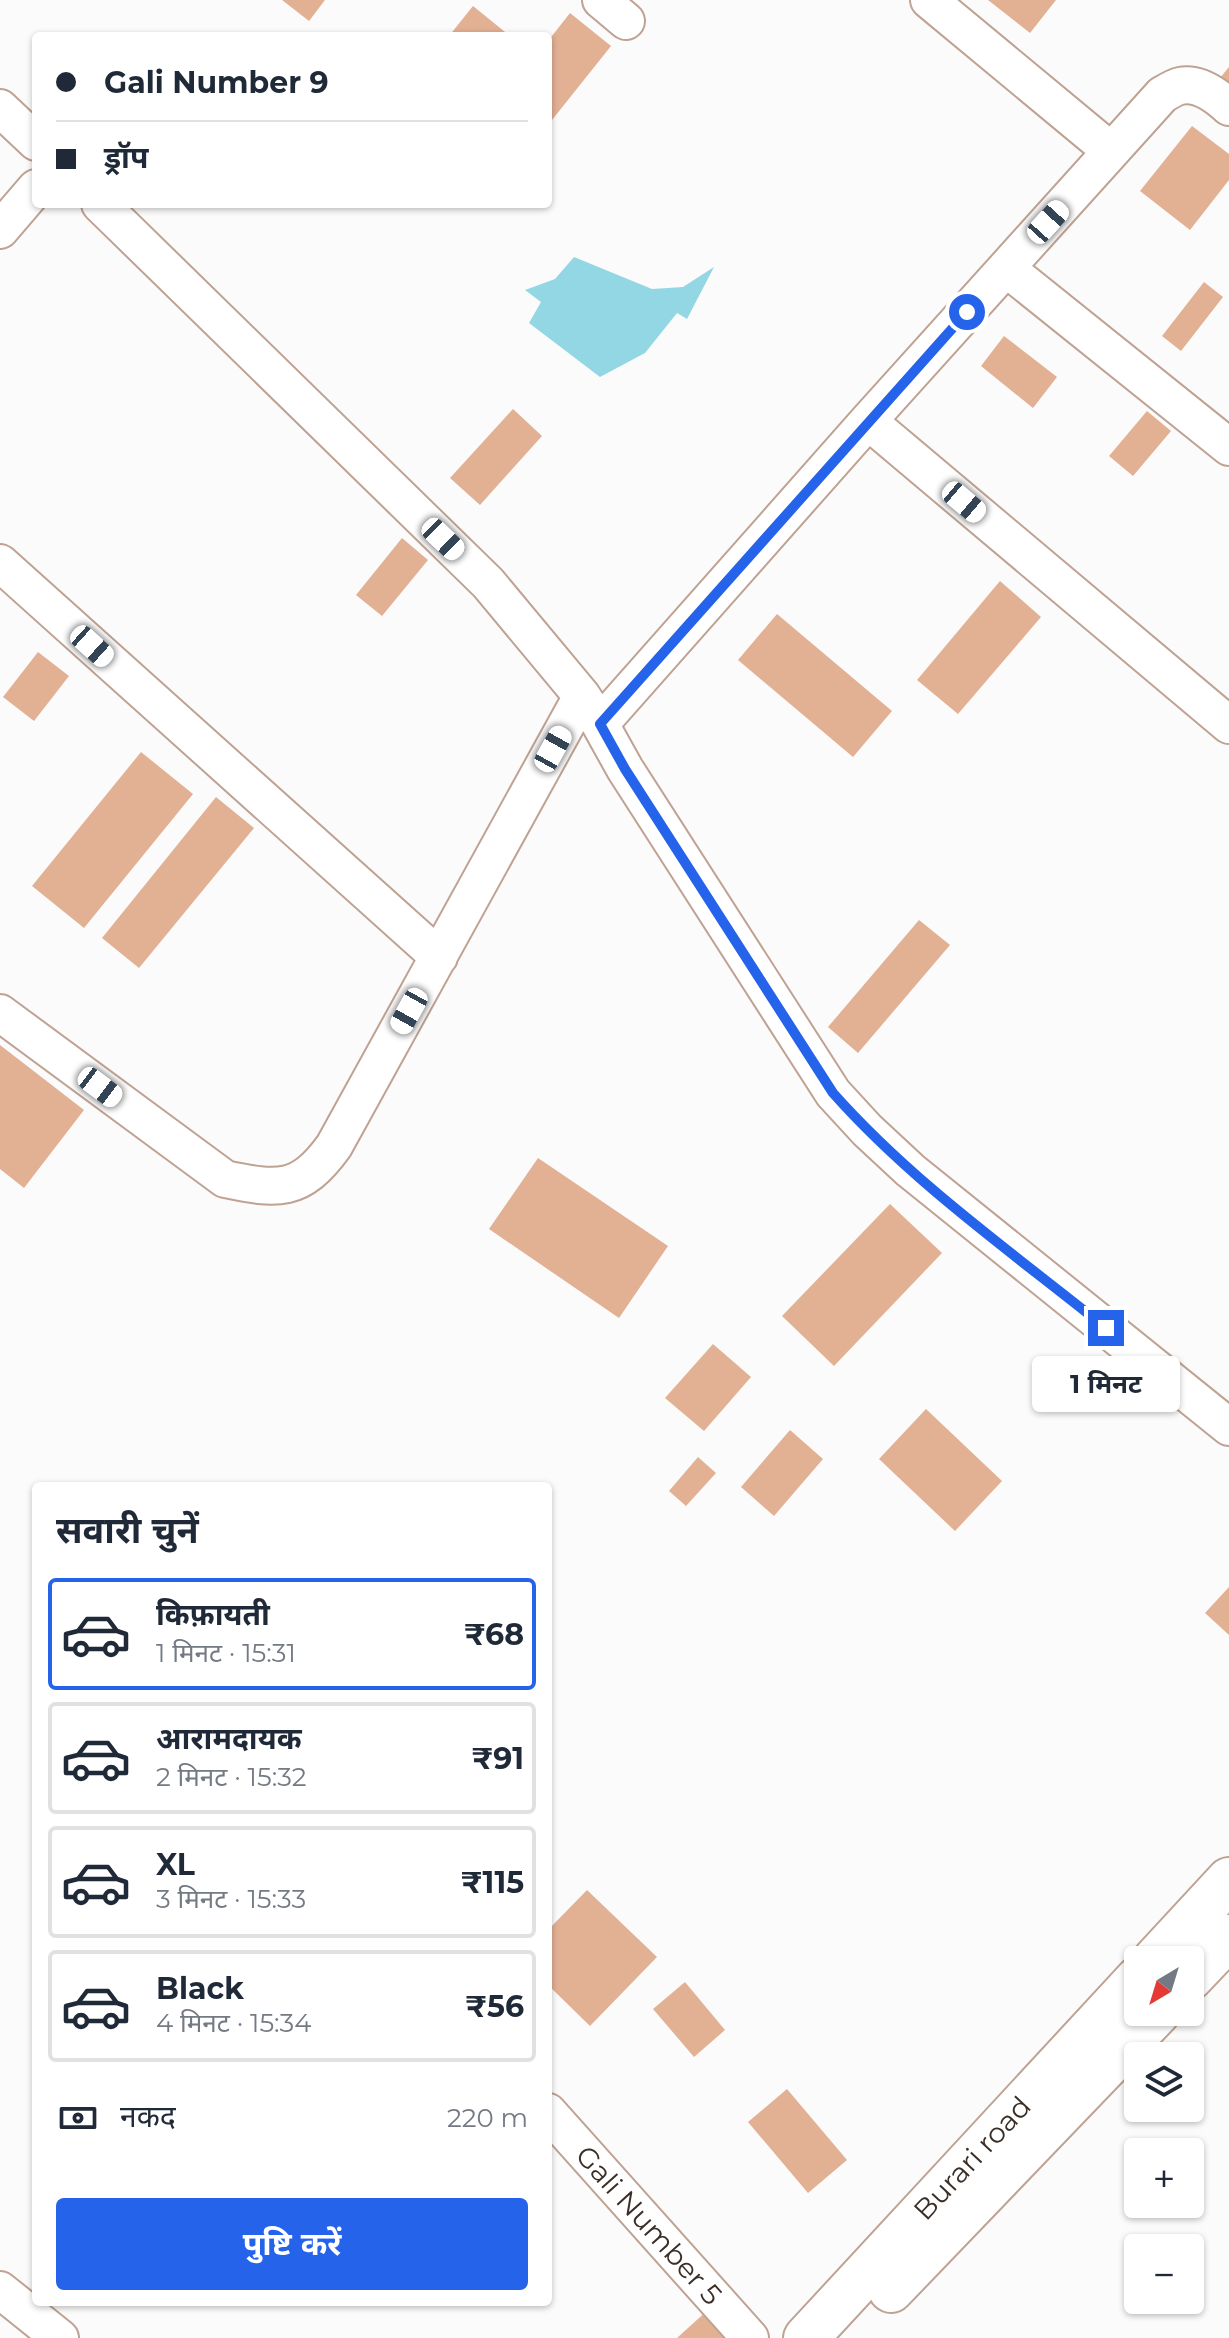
<!DOCTYPE html>
<html lang="hi">
<meta charset="utf-8">
<style>
body{margin:0;font-family:Montserrat,"Noto Sans Devanagari",sans-serif;background:#f6f6f7;color:#1f2937;height:100vh;display:flex;flex-direction:column;font-size:30px;white-space:nowrap}
*{box-sizing:border-box;margin:0}
p{font-size:26px;color:#747a83}
.icon{flex:none;width:44px;height:44px;fill:none;stroke:currentColor;stroke-width:2;stroke-linecap:round;stroke-linejoin:round}
.map{position:relative;flex:1;overflow:hidden}
.details{position:absolute;left:32px;top:1482px;width:520px;height:824px;display:flex;flex-direction:column;background:#fff;border-radius:8px;box-shadow:0 2px 6px #0004}
.details>*{flex:none}
.hud{position:absolute;left:32px;top:32px;width:520px;height:176px;border-radius:8px;box-shadow:0 2px 6px #0004;display:grid;align-content:center;height:176px;padding:0 24px;background:#fff}
.needle{width:52px;rotate:218deg}
.fabs{position:absolute;left:1124px;top:1946px;display:grid;gap:16px}
.fabs a{display:grid;place-items:center;width:80px;height:80px;border-radius:8px;background:#fff;box-shadow:0 2px 6px #0004;font-size:40px}
.end{position:absolute;width:36px;height:36px;margin:-18px;border:10px solid #2563eb;background:#fff;box-shadow:0 0 0 4px #fff}
.from{border-radius:50%}
.bubble{position:absolute;height:56px;border-radius:8px;background:#fff;box-shadow:0 2px 6px #0004;font-size:26px;font-weight:700;line-height:56px;text-align:center}
.car{position:absolute;width:24px;height:48px;margin:-24px -12px;border-radius:10px;box-shadow:0 0 6px 2px #0007;background:linear-gradient(#fff 24%,#345 0 40%,#fff 0 76%,#345 0 86%,#fff 0)}
.hud b{display:flex;align-items:center;gap:28px;height:76px;font-size:30px}
.hud b+b{border-top:2px solid #e0e1e3}
.hud i{width:20px;height:20px;background:#1f2937}
ul{padding:0;list-style:none}
li{display:flex;align-items:center;gap:24px;height:112px;margin:0 16px 12px;padding:0 8px;border:4px solid #e0e1e3;border-radius:8px}
li div{flex:1}
li b{display:block;font-size:30px}
li em{font-style:normal;font-weight:700}
li.on{border-color:#2563eb}
li>.icon{width:72px;height:72px;stroke-width:1.5}
h2{padding:0 24px;font-size:36px;line-height:96px}
.pay{display:flex;align-items:center;gap:20px;height:88px;padding:0 24px;font-size:30px}
.pay p{margin-inline-start:auto}
.action{display:flex;gap:16px;margin-top:auto;padding:16px 24px}
.action a{flex:1;height:92px;border-radius:8px;background:#2563eb;color:#fff;font-size:32px;font-weight:700;line-height:92px;text-align:center}
.map>svg:first-child{display:block}
</style>
<div class="map">
<svg width="1229" height="2338" viewBox="0 0 1229 2338">
<rect width="100%" height="100%" fill="#fbfbfb"/>
<path fill="#93d7e4" d="M574,257L652,289L683,287L714,267L687,319L677,313L645,353L600,377L529,323L541,302L525,290L555,279Z"/>
<path fill="#e2b093" d="M282,0H325L309,21Z
M988,0H1056L1030,33Z
M473,6L510,36H449Z
M570,13L611,46L548,125V41Z
M1229,67V86L1220,78Z
M1192,126L1229,154V180L1190,230L1140,191Z
M1204,282L1223,297L1181,351L1162,336Z
M1004,336L1057,377L1033,408L981,366Z
M513,409L542,436L480,505L450,478Z
M1147,411L1171,431L1133,476L1109,456Z
M402,538L428,560L382,616L356,595Z
M1000,581L1041,617L958,714L917,680Z
M777,614L892,711L853,757L738,660Z
M38,652L69,676L34,721L3,697Z
M141,752L193,794L84,928L32,886Z
M216,797L254,828L139,968L102,938Z
M919,920L950,945L858,1053L828,1027Z
M0,1045L84,1110L24,1188L0,1169Z
M538,1158L668,1246L619,1318L489,1229Z
M890,1204L942,1253L834,1366L782,1316Z
M713,1344L751,1377L704,1431L665,1398Z
M926,1409L1002,1481L955,1531L879,1459Z
M790,1430L823,1459L774,1516L741,1487Z
M698,1457L716,1473L686,1506L669,1491Z
M1229,1587V1635L1205,1613Z
M587,1890L657,1957L590,2026L548,1985V1930Z
M685,1982L725,2030L694,2057L653,2009Z
M787,2089L847,2160L808,2193L748,2122Z
M710,2308L737,2338H677Z"/>
<g fill="none" stroke-linecap="round" stroke-linejoin="round">
<defs>
<path id="minor" d="M601,0L626,21
M929,0L1111,151
M0,108L36,142
M100,204L488,583L582,696L600,724L625,769L833,1093L867,1130L910,1170L1229,1427
M0,230L36,188
M1006,268L1229,447
M868,421L1229,725
M0,563L439,957
M600,724L868,421L1162,95C1167,92 1175,87 1180,86C1198,82 1217,96 1229,107
M0,1013L225,1179C278,1190 300,1193 334,1146L582,696
M548,2112L750,2338
M0,2290L60,2338"/>
<path id="secondary" d="M1155,1960L1229,1880
M1190,1978L1229,1937
M891,2290L1158,2012
M806,2338L1138,1979"/>
</defs>
<use href="#minor" stroke="#bfa292" stroke-width="40"/>
<use href="#secondary" stroke="#bfa292" stroke-width="48"/>
<use href="#minor" stroke="#fff" stroke-width="36"/>
<use href="#secondary" stroke="#fff" stroke-width="44"/>
</g>
<g fill="none" stroke-linecap="round" stroke-linejoin="round">
<path stroke="#2563eb" stroke-width="10" d="M967,312L600,724L625,769L833,1093C913,1183 1013,1253 1106,1328"/>
</g>
<g text-anchor="middle" stroke-width="6" stroke-linejoin="round" paint-order="stroke">
<g font-size="28" fill="#3a2e27" stroke="#fff">
<text transform="translate(972 2158) rotate(-47)" y="10">Burari road</text>
<text transform="translate(649 2225) rotate(48)" y="10">Gali Number 5</text>
</g>
</g>
</svg>
<div class="fabs">
<a><svg class="needle" viewBox="-14 -14 28 28"><path d="M0-13l5 13h-10z" fill="#e53935"/><path d="M0 13l5-13h-10z" fill="#747a83"/></svg></a>
<a><svg class="icon" aria-label="layers" viewBox="0 0 24 24"><path d="M12 4l9 5-9 5-9-5zM3 14l9 5 9-5"/></svg></a>
<a>+</a>
<a>−</a>
</div>
<i class="end from" style="left:967px;top:312px"></i>
<i class="end" style="left:1106px;top:1328px"></i>
<div class="bubble" style="left:1032px;top:1356px;width:148px">1 मिनट</div>
<i class="car" style="left:1048px;top:222px;rotate:42deg"></i>
<i class="car" style="left:964px;top:502px;rotate:130deg"></i>
<i class="car" style="left:443px;top:539px;rotate:134deg"></i>
<i class="car" style="left:92px;top:646px;rotate:132deg"></i>
<i class="car" style="left:553px;top:749px;rotate:29deg"></i>
<i class="car" style="left:409px;top:1011px;rotate:209deg"></i>
<i class="car" style="left:100px;top:1087px;rotate:127deg"></i>
<div class="hud">
<b><i class="from"></i>Gali Number 9</b>
<b><i></i>ड्रॉप</b>
</div>
<section class="details">
<h2>सवारी चुनें</h2>
<ul>
<li class="on"><svg class="icon" aria-label="car" viewBox="0 0 24 24"><path d="M5 17H2v-5l4-1 3-4h7l3 4 3 1v5h-3M9 17h6M6 11h13"/><circle cx="7" cy="17" r="2"/><circle cx="17" cy="17" r="2"/></svg><div><b>किफ़ायती</b><p>1 मिनट · 15:31</p></div><em>₹68</em></li>
<li><svg class="icon" aria-label="car" viewBox="0 0 24 24"><path d="M5 17H2v-5l4-1 3-4h7l3 4 3 1v5h-3M9 17h6M6 11h13"/><circle cx="7" cy="17" r="2"/><circle cx="17" cy="17" r="2"/></svg><div><b>आरामदायक</b><p>2 मिनट · 15:32</p></div><em>₹91</em></li>
<li><svg class="icon" aria-label="car" viewBox="0 0 24 24"><path d="M5 17H2v-5l4-1 3-4h7l3 4 3 1v5h-3M9 17h6M6 11h13"/><circle cx="7" cy="17" r="2"/><circle cx="17" cy="17" r="2"/></svg><div><b>XL</b><p>3 मिनट · 15:33</p></div><em>₹115</em></li>
<li><svg class="icon" aria-label="car" viewBox="0 0 24 24"><path d="M5 17H2v-5l4-1 3-4h7l3 4 3 1v5h-3M9 17h6M6 11h13"/><circle cx="7" cy="17" r="2"/><circle cx="17" cy="17" r="2"/></svg><div><b>Black</b><p>4 मिनट · 15:34</p></div><em>₹56</em></li>
</ul>
<div class="pay"><svg class="icon" aria-label="cash" viewBox="0 0 24 24"><path d="M3 7h18v10H3z"/><circle cx="12" cy="12" r="2"/></svg>नकद<p>220 m</p></div>
<div class="action"><a>पुष्टि करें</a></div>
</section>
</div>
